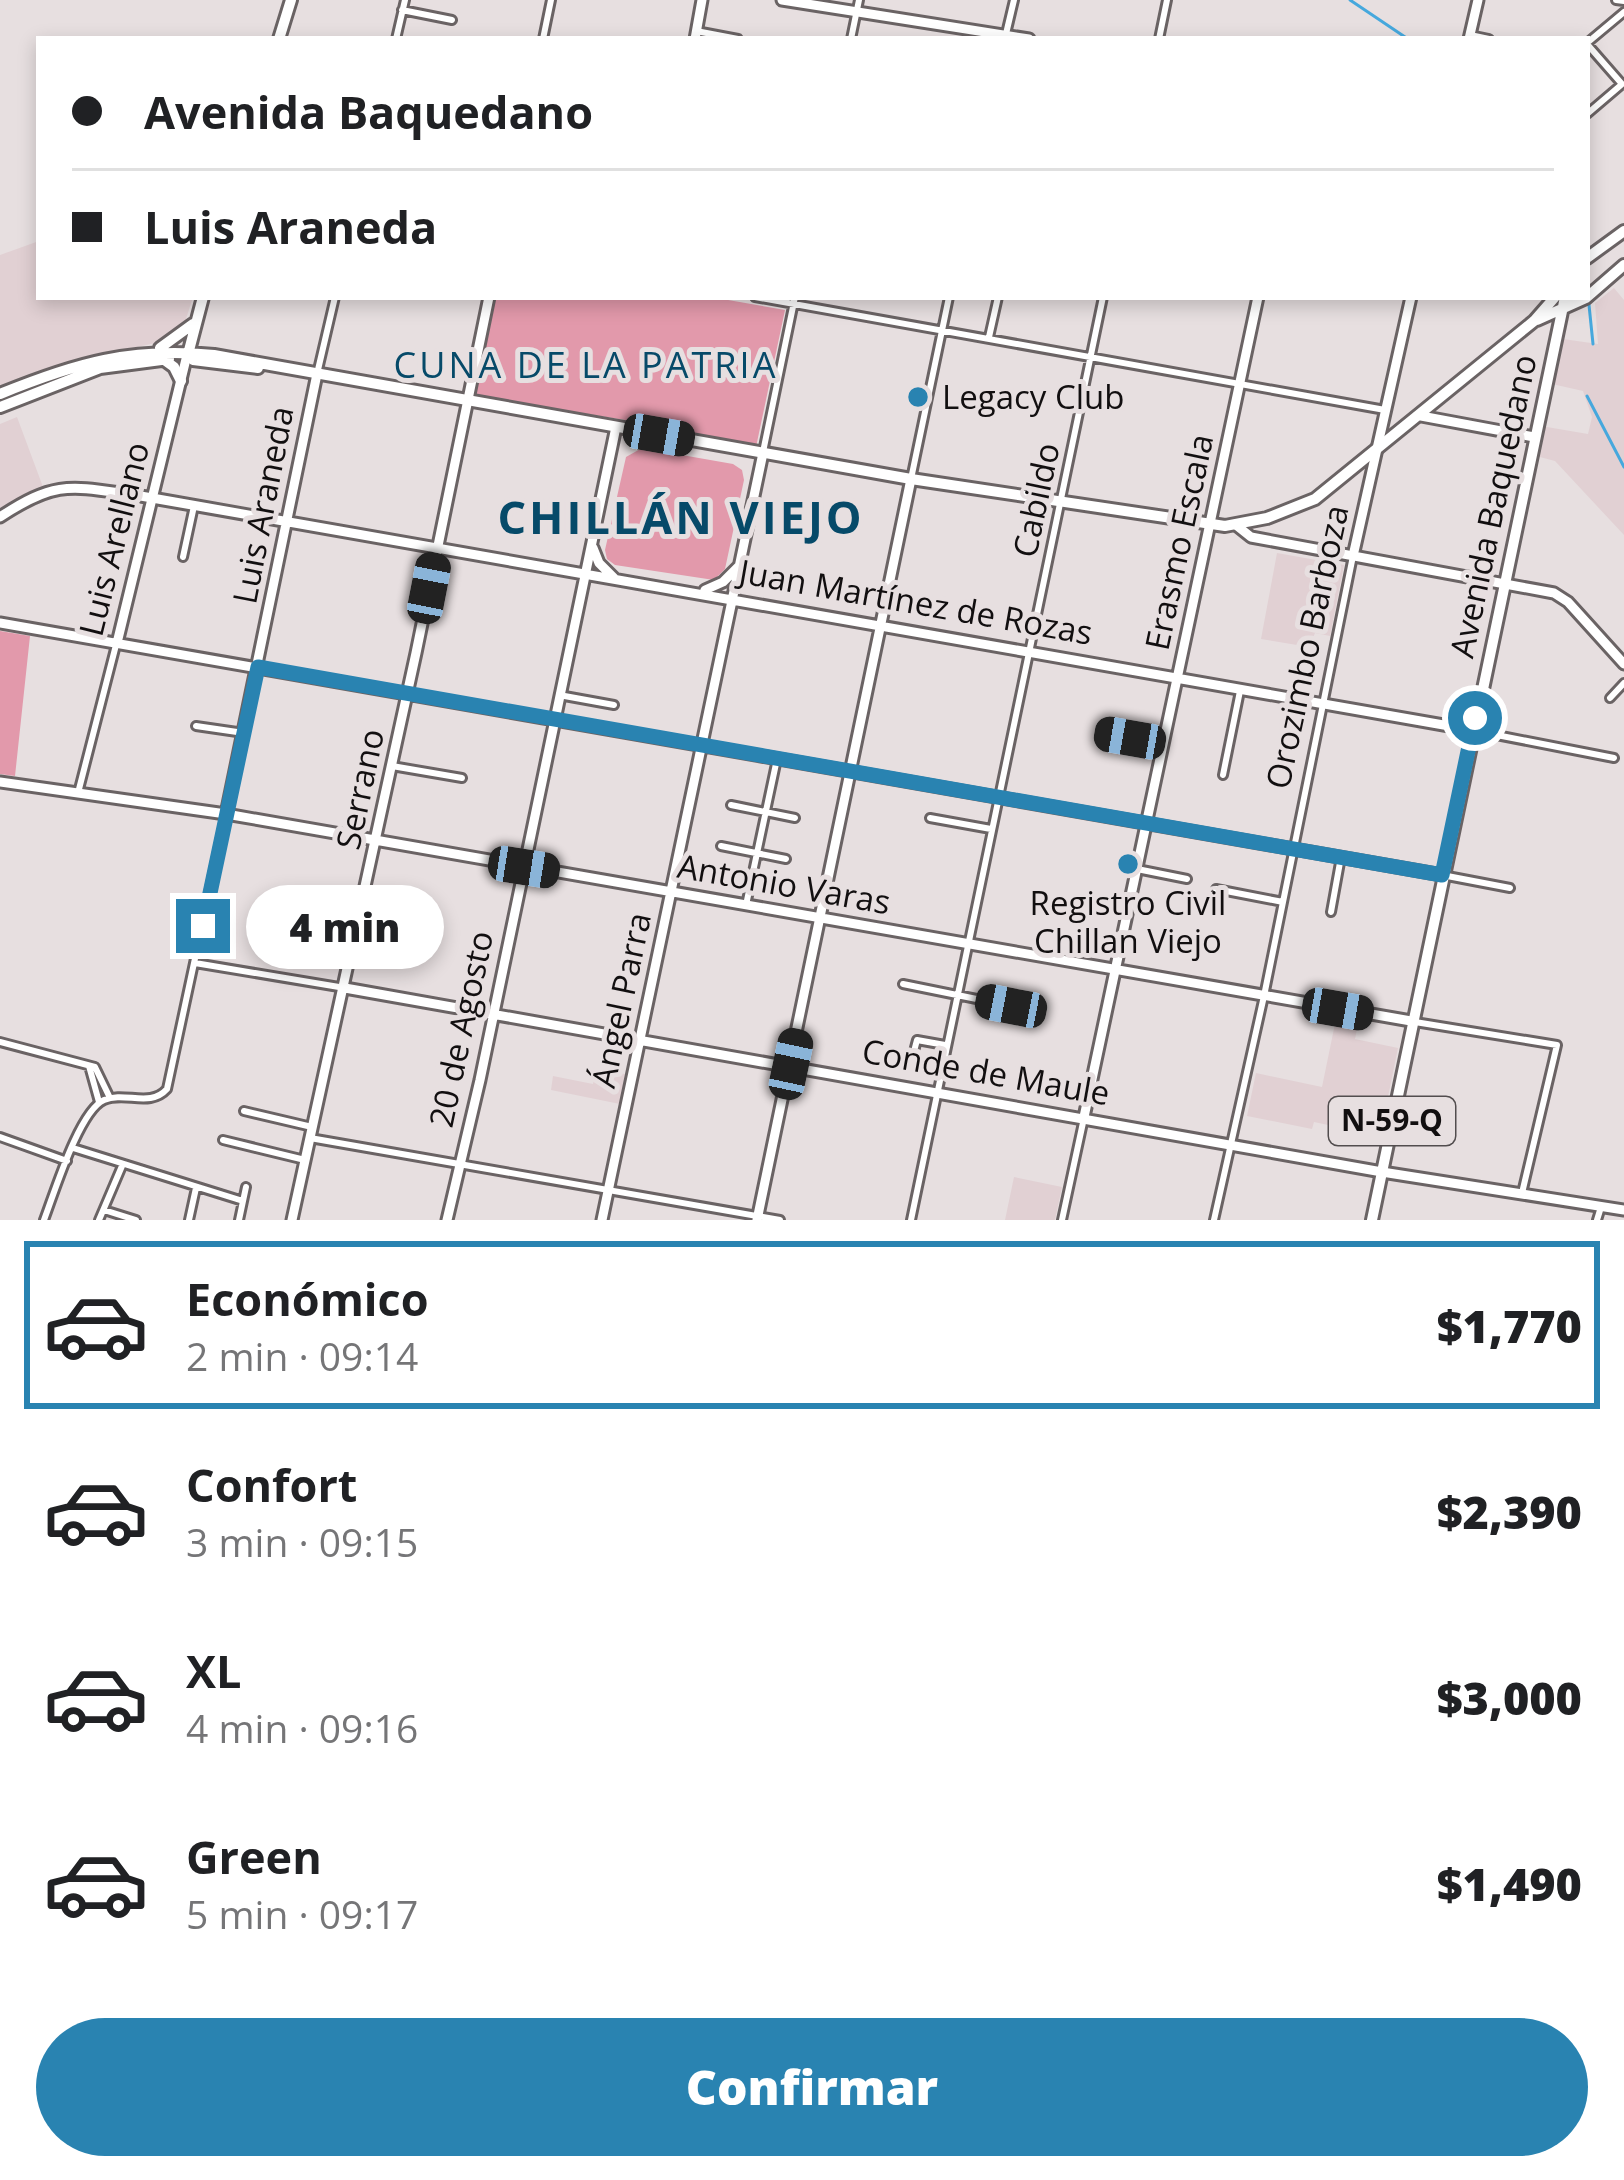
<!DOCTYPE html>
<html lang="es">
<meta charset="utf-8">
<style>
body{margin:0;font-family:"Open Sans",sans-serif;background:#f2f2f2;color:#202124;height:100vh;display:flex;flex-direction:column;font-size:45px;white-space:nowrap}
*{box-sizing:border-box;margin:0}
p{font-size:39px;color:#757577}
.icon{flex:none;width:66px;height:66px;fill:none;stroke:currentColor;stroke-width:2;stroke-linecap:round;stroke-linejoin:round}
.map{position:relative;height:1220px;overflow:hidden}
.details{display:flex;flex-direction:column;background:#fff;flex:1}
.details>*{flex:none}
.hud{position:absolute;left:36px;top:36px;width:1554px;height:264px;border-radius:0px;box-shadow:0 6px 18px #0003;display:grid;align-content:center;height:264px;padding:0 36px;background:#fff}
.end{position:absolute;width:54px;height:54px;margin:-27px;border:15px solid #2983b1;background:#fff;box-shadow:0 0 0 6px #fff}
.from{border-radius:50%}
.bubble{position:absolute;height:84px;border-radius:42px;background:#fff;box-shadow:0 6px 18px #0003;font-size:39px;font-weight:800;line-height:84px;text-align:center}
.car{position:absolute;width:36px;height:72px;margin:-36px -18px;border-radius:15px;box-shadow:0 0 9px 3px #0007;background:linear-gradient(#222 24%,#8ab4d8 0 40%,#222 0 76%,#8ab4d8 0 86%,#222 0)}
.hud b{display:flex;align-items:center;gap:42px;height:114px;font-size:45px}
.hud b+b{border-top:3px solid #e0e0e0}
.hud i{width:30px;height:30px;background:#202124}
ul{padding:21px 0 0;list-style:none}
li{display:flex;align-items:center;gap:36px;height:168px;margin:0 24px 18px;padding:0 12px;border:6px solid transparent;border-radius:0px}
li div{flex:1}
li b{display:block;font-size:45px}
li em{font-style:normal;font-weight:800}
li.selected{border-color:#2983b1}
li>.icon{width:108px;height:108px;stroke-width:1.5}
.primary-button{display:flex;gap:24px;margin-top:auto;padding:24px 36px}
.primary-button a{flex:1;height:138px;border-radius:72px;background:#2983b1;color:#fff;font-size:48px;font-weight:800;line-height:138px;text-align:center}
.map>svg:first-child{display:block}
</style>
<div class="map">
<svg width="1624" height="1220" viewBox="0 0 1624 1220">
<rect width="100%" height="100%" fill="#e7dfe0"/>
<path fill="#e1d0d3" d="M39,241V297H193L185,322L173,339L70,362L0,390V255Z
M1614,288L1624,300V535L1555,461L1536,456L1541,426L1588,434L1592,417L1583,391L1552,384L1563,339L1598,344L1595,303Z
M17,417L43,487L0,511V424Z
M1277,553L1344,565L1330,636L1315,633L1309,647L1261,639Z
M1337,1014L1359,1019L1355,1039L1398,1048L1380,1136L1314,1122L1312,1129L1247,1116L1256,1073L1322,1087Z
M596,1069L625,1074L620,1104L551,1090L553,1076L593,1084Z
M1014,1177L1062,1187L1055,1220H1005Z"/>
<path fill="#e299ab" d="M496,297H711L785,310L756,447L625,425V420L474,396Z
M642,448L733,464L742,470L744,480L725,569L714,580L615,565L607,559L605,550L626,457Z
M0,631L30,636L15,776L0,774Z"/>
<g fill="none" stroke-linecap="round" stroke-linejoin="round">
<path stroke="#46a8dd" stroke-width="3" d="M1350,0L1408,39
M1589,305L1593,344
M1587,396L1624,467"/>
<defs>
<path id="street" d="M1616,0L1624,1
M402,10L452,20
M696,31L738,39
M1470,35L1489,39
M1005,38L1014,0
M396,39L405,0
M543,39L551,0
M851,39L859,0
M1159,39L1167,0
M1587,43L1624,12
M1587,44L1622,84
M1587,114L1621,85
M755,297L1385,410
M989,337L998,297
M317,374L335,297
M763,452L795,297
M911,479L949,297
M183,557L194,506
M559,695L614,705
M1610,698L1624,683
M196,726L244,733
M1476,731L1614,758
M1104,734L1163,744
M392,766L462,778
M1223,775L1240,691
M78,793L116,645
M731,805L795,818
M930,818L991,829
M721,846L786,859
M1137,869L1187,879
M1442,875L1510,888
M1216,889L1283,902
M746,905L777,759
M1331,912L1341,857
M195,963L345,988
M903,984L1011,1006
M1415,1022L1557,1045L1522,1193
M0,1042L95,1067L110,1098
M913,1055L917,1040L945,1045
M89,1066L99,1102
M244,1111L312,1127
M0,1137L67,1161
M310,1138L780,1220
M223,1140L305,1160
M73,1148L243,1201
M104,1210L136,1220
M44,1220C54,1194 79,1111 104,1100C125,1091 150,1108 167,1089L226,814
M99,1220L122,1166
M189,1220L196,1188
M239,1220L246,1187
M911,1220L1103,297
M1062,1220L1084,1118
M1214,1220L1264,996L1353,556
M1597,1220L1601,1207"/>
<path id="secondary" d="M782,0L1029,39
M695,39L702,0
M1469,39L1478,0
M1421,416L1534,437
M0,517C56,480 70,486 135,495L1472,730
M1236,525L1251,537L1554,593L1568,602L1624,664
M593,548L599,563L614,578
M1353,556L1411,297
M705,590L723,582L739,566
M0,623L1442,875
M117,643L186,359
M0,782L226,814L1411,1021
M226,814L317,374
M345,988L1382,1172L1624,1210
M1084,1117L1258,297
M292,1220L416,653L489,297
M447,1220L480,1080L616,427
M602,1220L763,453
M757,1220L911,479"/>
<path id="primary" d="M279,39L291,0
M1587,258L1624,231
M1537,320L1586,298L1624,265
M160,348L193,324
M187,358L203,297
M163,359L174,367L181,381
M193,360L258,368
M0,394C76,363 131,347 214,355L911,479L1225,526L1267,518L1315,499L1534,321L1555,297
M0,407L100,368L169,359
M1372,1220L1565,297"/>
</defs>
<use href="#street" stroke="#6a6364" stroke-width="12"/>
<use href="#secondary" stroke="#6a6364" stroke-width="15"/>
<use href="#primary" stroke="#6a6364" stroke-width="16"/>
<use href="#street" stroke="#fff" stroke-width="6"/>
<use href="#secondary" stroke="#fff" stroke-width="9"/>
<use href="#primary" stroke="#fff" stroke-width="10"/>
</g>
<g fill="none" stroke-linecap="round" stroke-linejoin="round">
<path stroke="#2983b1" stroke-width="15" d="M203,926L258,667L1442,875L1475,718"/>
</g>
<g fill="#2983b1" stroke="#e7dfe0" stroke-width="4.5">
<circle cx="918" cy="397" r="12"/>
<circle cx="1128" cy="864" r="12"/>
</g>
<g text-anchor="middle" stroke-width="10" stroke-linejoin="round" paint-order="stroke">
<rect fill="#e7dfe0" stroke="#524d4e" stroke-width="3" x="1329" y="1097" width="126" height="48" rx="9"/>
<g font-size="30" font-weight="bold" fill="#120f10">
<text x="1392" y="1131">N-59-Q</text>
</g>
<g font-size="33" fill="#120f10" stroke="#e7dfe0" text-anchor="start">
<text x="942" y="409">Legacy Club</text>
<text x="1128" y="915" text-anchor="middle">Registro Civil<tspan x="1128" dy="38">Chillan Viejo</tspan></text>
</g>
<g font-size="33" fill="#120f10" stroke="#e7dfe0">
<text transform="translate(1036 500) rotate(-78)" y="12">Cabildo</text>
<text transform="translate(263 505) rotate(-79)" y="12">Luis Araneda</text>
<text transform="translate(1493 506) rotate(-78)" y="12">Avenida Baquedano</text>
<text transform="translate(114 539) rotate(-76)" y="12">Luis Arellano</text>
<text transform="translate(1179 542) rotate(-78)" y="12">Erasmo Escala</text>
<text transform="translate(916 602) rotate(10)" y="12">Juan Martínez de Rozas</text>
<text transform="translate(1307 647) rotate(-78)" y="12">Orozimbo Barboza</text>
<text transform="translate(360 789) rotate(-78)" y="12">Serrano</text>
<text transform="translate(784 884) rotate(10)" y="12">Antonio Varas</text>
<text transform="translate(621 1000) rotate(-78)" y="12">Ángel Parra</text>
<text transform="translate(461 1029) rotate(-78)" y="12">20 de Agosto</text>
<text transform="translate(986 1072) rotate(10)" y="12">Conde de Maule</text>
</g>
<g font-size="36" letter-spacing="3" fill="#064a69" stroke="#e7dfe0">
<text x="586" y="378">CUNA DE LA PATRIA</text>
</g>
<g font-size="45" font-weight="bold" letter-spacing="3" fill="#064a69" stroke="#e7dfe0">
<text x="681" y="534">CHILLÁN VIEJO</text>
</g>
</g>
</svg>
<i class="end from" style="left:1475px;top:718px"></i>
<i class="end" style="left:203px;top:926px"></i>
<div class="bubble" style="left:246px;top:885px;width:198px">4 min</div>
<i class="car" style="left:659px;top:435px;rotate:100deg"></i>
<i class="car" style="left:429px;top:588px;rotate:11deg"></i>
<i class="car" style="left:1130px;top:738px;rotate:280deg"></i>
<i class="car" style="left:524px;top:867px;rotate:99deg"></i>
<i class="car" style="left:1011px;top:1006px;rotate:281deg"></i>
<i class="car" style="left:1338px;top:1009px;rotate:100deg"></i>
<i class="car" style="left:791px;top:1064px;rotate:12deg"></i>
<div class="hud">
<b><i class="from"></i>Avenida Baquedano</b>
<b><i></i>Luis Araneda</b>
</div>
</div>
<section class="details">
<ul>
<li class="selected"><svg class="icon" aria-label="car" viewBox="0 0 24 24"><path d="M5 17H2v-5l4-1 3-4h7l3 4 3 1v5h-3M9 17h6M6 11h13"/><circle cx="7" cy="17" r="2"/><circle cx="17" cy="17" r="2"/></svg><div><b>Económico</b><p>2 min · 09:14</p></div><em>$1,770</em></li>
<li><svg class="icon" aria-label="car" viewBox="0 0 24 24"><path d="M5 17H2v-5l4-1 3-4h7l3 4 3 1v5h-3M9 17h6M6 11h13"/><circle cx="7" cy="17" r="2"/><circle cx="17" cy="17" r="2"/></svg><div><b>Confort</b><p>3 min · 09:15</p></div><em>$2,390</em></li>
<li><svg class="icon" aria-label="car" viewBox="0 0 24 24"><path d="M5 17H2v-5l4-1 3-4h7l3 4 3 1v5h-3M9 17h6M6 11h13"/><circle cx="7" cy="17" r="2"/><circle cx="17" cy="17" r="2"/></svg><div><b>XL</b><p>4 min · 09:16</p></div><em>$3,000</em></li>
<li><svg class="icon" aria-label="car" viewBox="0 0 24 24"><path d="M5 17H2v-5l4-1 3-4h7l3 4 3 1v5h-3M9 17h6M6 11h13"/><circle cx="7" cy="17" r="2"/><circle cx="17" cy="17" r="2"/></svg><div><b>Green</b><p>5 min · 09:17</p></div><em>$1,490</em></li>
</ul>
<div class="primary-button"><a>Confirmar</a></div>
</section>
